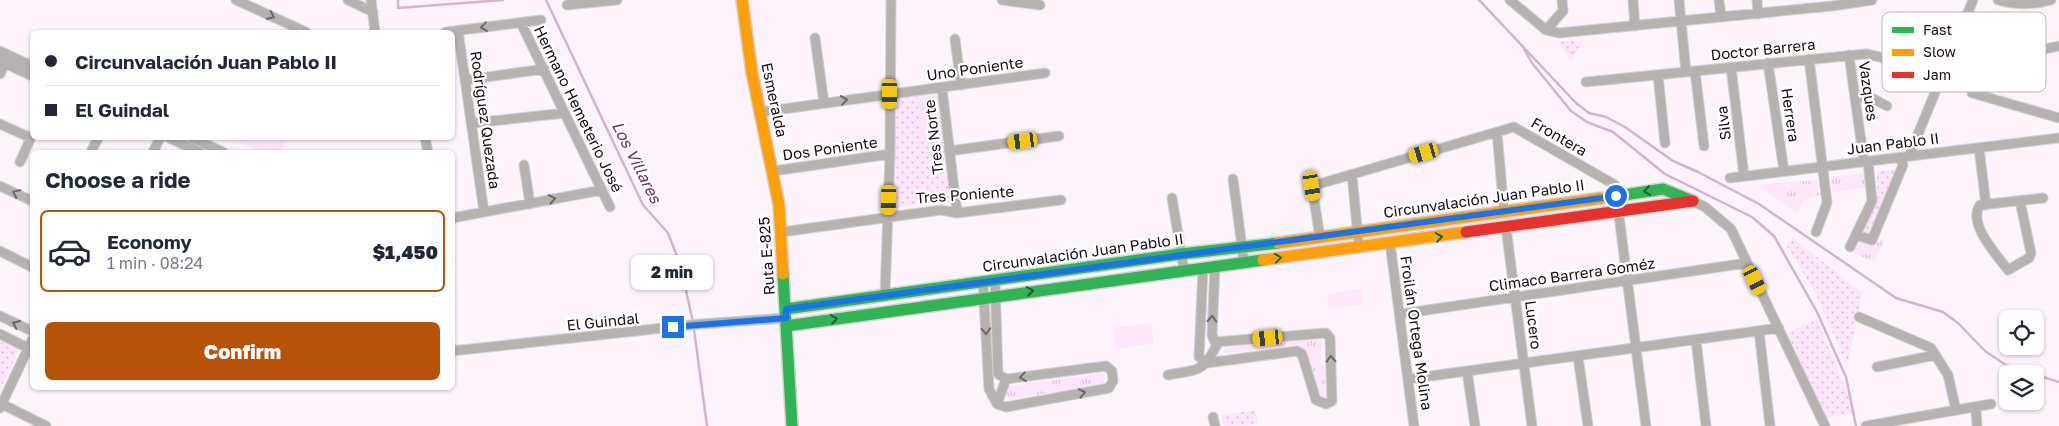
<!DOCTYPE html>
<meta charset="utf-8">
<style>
body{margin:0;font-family:"Golos Text",sans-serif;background:#f2f2f3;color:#1f2937;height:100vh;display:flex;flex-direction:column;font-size:19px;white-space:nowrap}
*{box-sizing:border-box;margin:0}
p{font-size:16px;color:#747a83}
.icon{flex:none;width:28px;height:28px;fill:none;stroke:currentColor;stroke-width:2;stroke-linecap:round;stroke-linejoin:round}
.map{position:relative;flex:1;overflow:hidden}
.panel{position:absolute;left:30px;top:150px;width:425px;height:240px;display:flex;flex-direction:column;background:#fff;border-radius:8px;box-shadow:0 1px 4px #0004}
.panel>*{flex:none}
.guide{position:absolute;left:30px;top:30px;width:425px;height:110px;border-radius:8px;box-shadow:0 1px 4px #0004;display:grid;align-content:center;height:110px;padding:0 15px;background:#fff}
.buttons{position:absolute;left:1999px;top:310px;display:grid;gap:10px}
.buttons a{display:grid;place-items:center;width:45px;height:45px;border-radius:8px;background:#fff;box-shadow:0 1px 4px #0004;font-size:25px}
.end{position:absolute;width:22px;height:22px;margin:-11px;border:6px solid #1a73e8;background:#fff;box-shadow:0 0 0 2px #fff}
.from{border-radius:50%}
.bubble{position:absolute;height:35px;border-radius:8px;background:#fff;box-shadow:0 1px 4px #0004;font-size:16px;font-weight:800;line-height:35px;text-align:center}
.car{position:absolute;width:15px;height:30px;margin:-15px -8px;border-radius:6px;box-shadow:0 0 4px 1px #0007;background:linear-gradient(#f5c518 24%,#345 0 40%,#f5c518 0 76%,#345 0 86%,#f5c518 0)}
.guide b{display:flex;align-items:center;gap:18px;height:48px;font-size:19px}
.guide b+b{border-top:1px solid #e0e1e3}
.guide i{width:12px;height:12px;background:#1f2937}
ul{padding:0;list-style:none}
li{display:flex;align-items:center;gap:15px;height:82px;margin:0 10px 8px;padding:0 5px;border:2px solid #e0e1e3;border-radius:8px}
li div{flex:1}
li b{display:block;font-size:19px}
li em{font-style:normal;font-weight:800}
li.active{border-color:#b45309}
li>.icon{width:45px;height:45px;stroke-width:1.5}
h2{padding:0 15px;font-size:22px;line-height:60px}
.button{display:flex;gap:10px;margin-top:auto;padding:10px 15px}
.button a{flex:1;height:58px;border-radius:8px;background:#b45309;color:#fff;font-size:20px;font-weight:800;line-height:58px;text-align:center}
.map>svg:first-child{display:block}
</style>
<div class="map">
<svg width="2059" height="426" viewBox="0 0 2059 426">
<defs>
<pattern id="grass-tufts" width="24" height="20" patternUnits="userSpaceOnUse" patternTransform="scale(1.25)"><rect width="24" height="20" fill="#fde6f9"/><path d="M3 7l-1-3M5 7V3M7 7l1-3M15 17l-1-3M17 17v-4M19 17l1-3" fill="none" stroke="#d8c4d5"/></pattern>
<pattern id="park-dots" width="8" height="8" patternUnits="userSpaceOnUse" patternTransform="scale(1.25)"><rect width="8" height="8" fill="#fde6f9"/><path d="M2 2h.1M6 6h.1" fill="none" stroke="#d8c4d5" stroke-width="1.8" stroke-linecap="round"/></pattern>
</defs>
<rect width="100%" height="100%" fill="#fbf4fa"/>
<path fill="url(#grass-tufts)" d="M1865,173L1867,187L1832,193L1831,178Z
M1817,180L1819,195L1804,200L1797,213L1757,185Z
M1859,239L1871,245L1885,239L1874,262L1853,252Z
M1322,338L1320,361L1326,369L1328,398L1326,400L1321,398L1306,352L1291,346L1224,353L1225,348Z
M1105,373L1104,383L1009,400L1004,387Z"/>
<path fill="url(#park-dots)" d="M1583,39L1572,62L1558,42Z
M941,90L953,201L894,208L896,96Z
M1898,169L1871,236L1862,232L1877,199V171Z
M1793,238L1862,293L1847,366L1814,290L1786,245Z
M1817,319L1855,413L1825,418L1787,333Z
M0,341L19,350L0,390Z
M1255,410L1258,423L1246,426H1224L1222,415Z"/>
<path fill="#fde6f9" d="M938,94L942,136L922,138L917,97Z
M232,139V138H287L280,152H261Z
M1361,289L1363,304L1329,309L1327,294Z
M1151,323L1154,343L1115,349L1112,328Z"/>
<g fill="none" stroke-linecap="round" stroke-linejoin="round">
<path stroke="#d6b2d0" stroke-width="2.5" d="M398,0V8L503,0
M546,0L643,205L668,233L680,264L693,322L707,426
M1479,0L1576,103L1589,113L1606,117L1625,127L1673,161L1698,172L1759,204L1896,298L1943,312L1958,323L1985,351L2006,365L2059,382
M1524,49L1532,63L1571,111L1587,122L1613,132L1665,174L1752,217L1774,236L1817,312L1846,377L1856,426"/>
<defs>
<path id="street" d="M236,0L306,32
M348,0L373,12
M371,0L375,32
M1002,0L1040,5
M1510,0L1546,30L1559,33L1832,6L1872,0
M1633,0L1635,26
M1679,0L1686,72
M1719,0L1721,17
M1757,0L1758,14
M1998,0C2014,5 2034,5 2051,0
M567,5L617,0
M521,23L610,207
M1546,30L1563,11L1562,0
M458,31L484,212
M446,32L541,20
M815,38L824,103
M1957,38C1990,47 2025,55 2059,46
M955,39L961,85
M0,51L32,66
M1849,55L1864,162
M1809,59L1827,203L1816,232
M0,61L32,76
M1768,63L1784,171
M1731,67L1744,176
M1695,71L1704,146
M0,74L8,58
M1658,75L1665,143
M466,80L544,69
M1586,82L1866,54L1880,57L1939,83
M942,88L957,213
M1972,93L2059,118
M1855,98L1870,97L1887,106
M761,112L1045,73
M473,123L565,113
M0,124L31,138
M1497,132L1504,212
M169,138L200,152
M192,138L223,152
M425,138L428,152
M1979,148L1986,205
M949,151L1059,136
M91,152L98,138
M153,152L160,138
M1909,156L1973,0
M20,162L32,135
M524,165L530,204
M774,171L890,154
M1352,175L1359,248
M1730,178L2059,138
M1233,179L1244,262
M0,186L32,201
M1172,198L1184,270
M1693,201L1705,207L1731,229L1825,426
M2020,201L2031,253L2029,258L2008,270C1997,255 1967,224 1980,205L2043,198
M452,218L602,190
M1506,228L1532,426
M782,232L941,210L957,213L1061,200
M1856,235L1872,240L1903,165L1900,157
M1320,238L1312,186L1514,127L1615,185L1646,426
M1390,243L1414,426
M1850,247L1872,201L1868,161
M0,251L32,267
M1203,268L1199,357L1207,363L1297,351L1302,354L1316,400L1326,404L1332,401L1330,338L1326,333L1215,342L1212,335L1215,266
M983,283L989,389L997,404L1006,407L1109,388L1113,381L1112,371L1106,366L1006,379L998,374L995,281
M885,295L890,154L891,0
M1400,314L1747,263
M0,316L32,331
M1859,317L1931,348L1948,375L1956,410
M1759,331L1770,426
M0,334L32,350
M1696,340L1706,426
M452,351L700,324L786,318
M1578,357L1588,426
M1877,367L1935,355
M1467,371L1475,426
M1168,375C1201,369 1202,373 1218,343
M1409,379L1779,328
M0,403L46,426
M997,404L1006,379
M1976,407L1977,426
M0,408L32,340
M1213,417L1215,426
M1866,426L1991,404"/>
<path id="fast" d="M1624,195L1663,189L1693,201
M783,274L792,426
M786,309L1181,254L1278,243
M786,326L1263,260"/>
<path id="slow" d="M742,0L752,73L779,205L783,274
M1278,243L1624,195
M1263,260L1466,232"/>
<path id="jam" d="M1466,232L1693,201"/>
</defs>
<use href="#street" stroke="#d5d0d4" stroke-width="11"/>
<use href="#fast" stroke="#d5d0d4" stroke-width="14"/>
<use href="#slow" stroke="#d5d0d4" stroke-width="14"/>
<use href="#jam" stroke="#d5d0d4" stroke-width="14"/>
<use href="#street" stroke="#b4b3af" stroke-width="9"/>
<use href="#fast" stroke="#30b455" stroke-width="11"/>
<use href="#slow" stroke="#ff9f0a" stroke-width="11"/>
<use href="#jam" stroke="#e5322d" stroke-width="11"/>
</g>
<defs><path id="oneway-chevron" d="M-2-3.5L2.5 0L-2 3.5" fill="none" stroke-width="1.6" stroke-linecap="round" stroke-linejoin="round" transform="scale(1.25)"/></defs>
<g stroke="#6c6769">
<use href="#oneway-chevron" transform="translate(271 16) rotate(25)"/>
<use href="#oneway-chevron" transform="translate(484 27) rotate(173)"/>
<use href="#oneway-chevron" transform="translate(844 100) rotate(-8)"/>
<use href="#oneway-chevron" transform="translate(16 193) rotate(-154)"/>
<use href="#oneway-chevron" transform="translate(552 199) rotate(-11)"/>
<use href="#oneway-chevron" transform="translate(1212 319) rotate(-87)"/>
<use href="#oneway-chevron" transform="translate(16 324) rotate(-155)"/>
<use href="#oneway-chevron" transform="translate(986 331) rotate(87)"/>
<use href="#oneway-chevron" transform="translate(1331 359) rotate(-92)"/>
<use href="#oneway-chevron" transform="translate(1023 377) rotate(173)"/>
<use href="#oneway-chevron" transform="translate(1082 393) rotate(-11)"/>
</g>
<g stroke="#226034">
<use href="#oneway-chevron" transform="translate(1647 191) rotate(171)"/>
<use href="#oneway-chevron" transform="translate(1439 237) rotate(-8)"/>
<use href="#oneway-chevron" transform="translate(1278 258) rotate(-7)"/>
<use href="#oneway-chevron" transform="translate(1030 291) rotate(-8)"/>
<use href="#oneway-chevron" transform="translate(834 319) rotate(-8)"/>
</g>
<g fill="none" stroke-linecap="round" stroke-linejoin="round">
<path stroke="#1a73e8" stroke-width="6" d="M673,327L786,318V309L1616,196"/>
</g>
<g text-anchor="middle" stroke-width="4.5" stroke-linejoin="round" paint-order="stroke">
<g font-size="15" fill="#150b14" stroke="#fff">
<text transform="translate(1763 50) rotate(-6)" y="5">Doctor Barrera</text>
<text transform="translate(975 69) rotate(-8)" y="5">Uno Poniente</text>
<text transform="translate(1868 91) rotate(82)" y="5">Vazques</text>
<text transform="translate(774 100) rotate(78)" y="5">Esmeralda</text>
<text transform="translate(578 109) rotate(64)" y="5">Hermano Hemeterio José</text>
<text transform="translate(1790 115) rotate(82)" y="5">Herrera</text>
<text transform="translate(485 120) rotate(82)" y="5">Rodríguez Quezada</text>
<text transform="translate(1724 123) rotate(-97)" y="5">Silva</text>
<text transform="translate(934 137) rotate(-97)" y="5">Tres Norte</text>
<text transform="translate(1559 137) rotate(30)" y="5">Frontera</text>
<text transform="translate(1893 144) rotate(-7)" y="5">Juan Pablo II</text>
<text transform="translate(830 149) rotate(-8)" y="5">Dos Poniente</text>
<text transform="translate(965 195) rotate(-4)" y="5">Tres Poniente</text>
<text transform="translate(1484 199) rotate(-8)" y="5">Circunvalación Juan Pablo II</text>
<text transform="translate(1083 253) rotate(-8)" y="5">Circunvalación Juan Pablo II</text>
<text transform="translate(767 256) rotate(-94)" y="5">Ruta E-825</text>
<text transform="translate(1572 275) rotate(-8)" y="5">Climaco Barrera Goméz</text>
<text transform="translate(603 322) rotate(-6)" y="5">El Guindal</text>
<text transform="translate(1533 325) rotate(83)" y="5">Lucero</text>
<text transform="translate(1416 333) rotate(82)" y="5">Froilán Ortega Molina</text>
</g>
<g font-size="16" font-style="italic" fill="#6b3065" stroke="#fff">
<text transform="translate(637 162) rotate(63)" y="6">Los Villares</text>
</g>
</g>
<rect x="1882" y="12" width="164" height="80" rx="8" fill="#fff" stroke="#b9b6b8" stroke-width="1"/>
<rect x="1892" y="27" width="22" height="6" fill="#30b455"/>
<rect x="1892" y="49" width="22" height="7" fill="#ff9f0a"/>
<rect x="1892" y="72" width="22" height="6" fill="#e5322d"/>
<g font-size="14" fill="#150b14">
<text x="1923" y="35">Fast</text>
<text x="1923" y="57">Slow</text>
<text x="1923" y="80">Jam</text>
</g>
</svg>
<div class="buttons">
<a><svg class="icon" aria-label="locate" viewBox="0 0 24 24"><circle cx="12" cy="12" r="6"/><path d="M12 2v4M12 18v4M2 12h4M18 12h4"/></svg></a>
<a><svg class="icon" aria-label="layers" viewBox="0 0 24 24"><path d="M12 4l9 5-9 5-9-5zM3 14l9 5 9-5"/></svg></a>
</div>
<i class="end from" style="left:1616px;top:196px"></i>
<i class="end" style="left:673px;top:327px"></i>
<div class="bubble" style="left:631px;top:255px;width:82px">2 min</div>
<i class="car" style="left:890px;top:94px;rotate:180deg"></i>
<i class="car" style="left:1023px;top:141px;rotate:263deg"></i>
<i class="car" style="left:1424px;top:153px;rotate:254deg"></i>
<i class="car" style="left:1312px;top:186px;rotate:171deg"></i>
<i class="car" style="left:889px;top:200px;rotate:181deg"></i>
<i class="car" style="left:1755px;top:280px;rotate:154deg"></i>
<i class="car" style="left:1268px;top:338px;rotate:264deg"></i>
<div class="guide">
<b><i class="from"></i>Circunvalación Juan Pablo II</b>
<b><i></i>El Guindal</b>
</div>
<section class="panel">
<h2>Choose a ride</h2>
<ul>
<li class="active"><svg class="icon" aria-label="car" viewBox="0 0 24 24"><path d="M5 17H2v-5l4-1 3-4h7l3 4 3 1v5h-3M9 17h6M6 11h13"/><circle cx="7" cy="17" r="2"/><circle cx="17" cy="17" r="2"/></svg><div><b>Economy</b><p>1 min · 08:24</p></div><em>$1,450</em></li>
</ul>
<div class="button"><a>Confirm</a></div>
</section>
</div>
